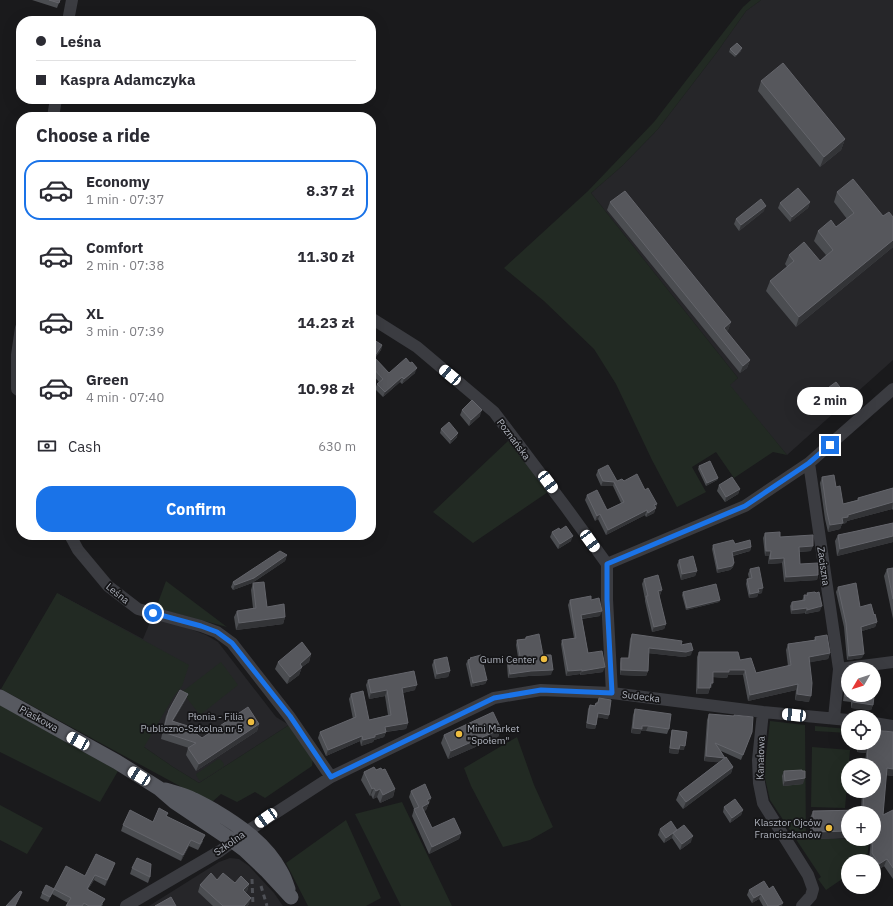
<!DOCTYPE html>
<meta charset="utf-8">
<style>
body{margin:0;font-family:"IBM Plex Sans",sans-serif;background:#f7f7f7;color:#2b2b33;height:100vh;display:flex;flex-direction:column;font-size:15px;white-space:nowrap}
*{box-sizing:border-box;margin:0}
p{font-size:13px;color:#7c7c81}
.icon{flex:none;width:22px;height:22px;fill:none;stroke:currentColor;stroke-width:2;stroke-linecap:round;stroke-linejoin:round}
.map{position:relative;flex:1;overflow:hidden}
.drawer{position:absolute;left:16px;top:112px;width:360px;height:428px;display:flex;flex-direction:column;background:#fff;border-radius:16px;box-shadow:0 4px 16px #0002}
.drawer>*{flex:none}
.top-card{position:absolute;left:16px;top:16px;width:360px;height:88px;border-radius:16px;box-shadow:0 4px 16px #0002;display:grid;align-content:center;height:88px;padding:0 20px;background:#fff}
.needle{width:26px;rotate:231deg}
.buttons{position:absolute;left:841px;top:662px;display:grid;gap:8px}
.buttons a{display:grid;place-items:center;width:40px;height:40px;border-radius:50%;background:#fff;box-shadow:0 4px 16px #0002;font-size:20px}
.end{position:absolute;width:18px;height:18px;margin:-9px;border:5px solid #1a73e8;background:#fff;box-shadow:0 0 0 2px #fff}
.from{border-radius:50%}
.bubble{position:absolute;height:28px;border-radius:14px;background:#fff;box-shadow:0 4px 16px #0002;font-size:13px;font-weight:700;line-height:28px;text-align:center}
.car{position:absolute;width:12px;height:24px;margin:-12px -6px;border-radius:5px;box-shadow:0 0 3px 1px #0007;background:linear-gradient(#fff 24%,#345 0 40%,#fff 0 76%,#345 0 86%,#fff 0)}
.top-card b{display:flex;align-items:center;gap:14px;height:38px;font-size:15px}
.top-card b+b{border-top:1px solid #e1e1e2}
.top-card i{width:10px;height:10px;background:#2b2b33}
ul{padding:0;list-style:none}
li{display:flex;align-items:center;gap:12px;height:60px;margin:0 8px 6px;padding:0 12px;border:2px solid transparent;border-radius:16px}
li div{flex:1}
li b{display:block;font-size:15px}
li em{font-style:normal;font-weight:700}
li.current{border-color:#1a73e8}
li>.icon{width:36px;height:36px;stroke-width:1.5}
h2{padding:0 20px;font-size:18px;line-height:48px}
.pay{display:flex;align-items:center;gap:10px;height:44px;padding:0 20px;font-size:15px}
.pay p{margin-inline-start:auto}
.cta{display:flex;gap:8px;margin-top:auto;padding:8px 20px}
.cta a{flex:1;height:46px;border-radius:16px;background:#1a73e8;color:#fff;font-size:16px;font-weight:700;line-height:46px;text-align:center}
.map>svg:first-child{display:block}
</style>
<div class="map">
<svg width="893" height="906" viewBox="0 0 893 906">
<rect width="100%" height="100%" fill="#1a1a1c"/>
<path fill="#262629" d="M761,0H893V360L787,455L729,385L738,378L591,193L622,166L658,129L717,52L746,11Z
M57,593L143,639L153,615L206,635L218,642L276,717L289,725L199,783L173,767L144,747Z
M230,858L239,859L249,866L274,893L283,906H149L219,862Z"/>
<path fill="#222a23" d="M751,0H761L746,11L717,52L658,129L622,166L591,193L738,378L730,385L787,455L773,452L734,478L716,452L692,467L706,492L677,507L652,460L616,384L594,349L544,301L504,268L588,191L654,122L743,7Z
M508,441L548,492L473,543L433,512Z
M166,581L227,627L156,608Z
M57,593L189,665L182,686L174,696L144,747L173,767L199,783L289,725L313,758L312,766L265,798L255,792L237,802L221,794L211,803L1,689Z
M221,662L238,685L200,715L182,692Z
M0,705L118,771L100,802L0,752Z
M770,721L805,725L806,839H869L867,861H848V875L826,890L818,879L821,877L770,800L764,774Z
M815,726L848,729V733L815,731Z
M517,737L534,785L553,827L530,840L503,847L471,786L464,768Z
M812,747L850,750L845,808L811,807Z
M218,759L221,760L224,764L223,767L201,781L199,780L196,775V774Z
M402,802L452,906H401L355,814Z
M0,805L43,828L27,854L0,840Z
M346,820L381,898L366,906H308L286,863Z"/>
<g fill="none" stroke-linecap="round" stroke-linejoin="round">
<path stroke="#3b3c41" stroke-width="12" d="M68,21L72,0
M53,117L56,99
M371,318L417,347L494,412L565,506L607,564V599L612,693
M21,328L17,355V389L21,392
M809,463L839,669L834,718
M70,535L78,550L108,586L138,609L201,626L217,632L232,643L289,716L331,777
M607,564L745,506L809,463L893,389
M839,669L893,662
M763,712L758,760L759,783L763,803L808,875L813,889L811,896L802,906
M874,723L893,726
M126,906L220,851L246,832L331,777L494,698L541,690L612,693L763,712L848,720"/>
<path stroke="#575960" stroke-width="15" d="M0,697L117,762L160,789L175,802L233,841L245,850L266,870L291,897
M165,790C175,793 185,795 194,800C201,803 207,807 213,810C240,826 266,844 281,872C284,877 286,883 288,889"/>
<path stroke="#4e5056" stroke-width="3" stroke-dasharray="5 4" stroke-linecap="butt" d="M252,879L253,906
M261,886L267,906"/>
</g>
<path fill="#4b4d51" d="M32,0H60L57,8Z
M730,49L741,51L735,57L729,52Z
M761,81L845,139L841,150L820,167L758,91Z
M837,192L883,216L893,217V247L796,327L766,291L770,281L787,267L785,264L789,255L820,261L826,255L814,241L818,231L836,227L847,219L834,202Z
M610,202L731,322L728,330L726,331L750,360L747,368L740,373L607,210Z
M810,202L808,208L790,222L778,208L780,203Z
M764,211L739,231L734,224L736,219Z
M371,338L382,345L381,350L375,358L389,373H415L402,384L400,382L383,397L375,389L377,384L379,382L371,373Z
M821,393H842L827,405L820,396Z
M462,410L480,416L469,426L460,415Z
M441,429L457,437L450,444L440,433Z
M699,466L718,478L717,480L706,486L698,469Z
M598,470L617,481H624L645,490L657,504L654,513L646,517L645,515L606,535L598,519L595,521L585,500L587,495L607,510L621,503L613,486H601L596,475Z
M822,477L836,487L843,504L857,500L858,498L893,488V510L892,509L847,521L846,523L842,524L840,529L828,532L825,519L820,483Z
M719,485L740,489L738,494L725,502L717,491Z
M893,523V542L837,556L835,541L838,535L857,531Z
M560,530L571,541L558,549L550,537L552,532Z
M765,533L780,537L811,551L799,552L800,564L818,575L817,580L784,582L782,563L768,564L769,556H765L763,538Z
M735,544L751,547L750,551L733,556L734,563L733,567L730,570L717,573L712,549L713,545Z
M287,555L285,561L252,583L233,590L231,587L233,582Z
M679,560L697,571L695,576L681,580L677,565Z
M893,568V619L884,576L887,569Z
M750,569L762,593L758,594L757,597L749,598L746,584L747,579H749L748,574Z
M644,579L662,590L660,595L659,596L666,624L664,629L652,632L645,601V599L642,584Z
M253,583L267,607L285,617L283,624L236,630L234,617L237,611L253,608L251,590Z
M838,587L860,607L874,615L877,622L875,627L862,631V658L847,660L844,627L836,592Z
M683,592L720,600L719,602L686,610L682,595Z
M807,593L820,611L805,614V613L791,614L790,606L792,602L802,601L804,595H807Z
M570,600H591L600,616L582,619L588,653L603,672L580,675V674L566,676L561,644L562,640L574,638L568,605Z
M632,634L681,645L691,655L684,657L648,653V671L646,676L620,675V663L621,658H628L630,639Z
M526,637L543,655L551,675L529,676L508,678L507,665L508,660L517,659L518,657L516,645L517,640L525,639Z
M815,637L830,653L828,659L810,662L809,702L795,700L796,690L748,701L743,675H728L727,678L713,677L711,688H710L708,694H696L697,657L699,652L740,660L756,673L788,666L786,650L788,644L814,640Z
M311,654L309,662L302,667L299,675L287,684L275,669L278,662Z
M470,658L487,680L485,684L471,687L466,664L468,660L470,659Z
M434,660L450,671L448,677L435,679L432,665Z
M368,680L415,690L402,693L408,723L406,729L386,732L384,737L374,740L373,742L361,746L360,741L326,756L318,738L320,732L353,719L349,699L351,694L369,720L388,715L385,696L369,699L366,685Z
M846,689L873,705L871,710L851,708V702L843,701L844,694Z
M188,694L185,701L173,721L190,729L202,738L259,724L257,731L196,771L186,755L188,748H189L161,739L166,716L169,710Z
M599,698L608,719L597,717L596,725L595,729L586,728L588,709L590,705L594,706L596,703H597Z
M635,709L669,729L667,734L646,731H641L640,734L631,733L633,715Z
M709,714L752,732L741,760L721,751L725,758L733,767L731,773L683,809L676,800L679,793L719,762L704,761L707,720Z
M501,729L498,737L448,759L441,743L444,735Z
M672,730L684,750H679L678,754L669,753L671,735Z
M893,732V776L886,775L883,815L893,810V879L884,866L877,871L874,867V861H870L869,860L871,839H874V813H848V838L810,839V818L813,811L861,810L862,791H874V765H865L866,753L857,752L858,743H874Z
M376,770H382L395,789L393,797L380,803L377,797L373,799L371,795L370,796L361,780L364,772Z
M784,771L803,784L783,786L782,776Z
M411,791L431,798L426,810L424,811L432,828L461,833L459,839L429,854L412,816L414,809L409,797Z
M724,807L743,810L741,815L730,823L723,812Z
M167,817L203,841L198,850L189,846L181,861L121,831L123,825L153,822Z
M660,829L677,830L691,842L680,850L672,838L664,843L658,835Z
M132,868L150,877L148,883L130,874Z
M113,869L105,886L94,880L88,889L103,904L102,906H66L68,903L52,894L48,902L40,898L42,893L54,889L85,876Z
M217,880L235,883L249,884L247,891L245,892L249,904L247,906H213L198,892L200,885Z
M769,889L782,906H763L759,899L752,903L747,895L749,890Z"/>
<path fill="#333437" d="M742,48L741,51L735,57L736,55Z
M845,139L841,150L820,167L824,157Z
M810,202L808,208L790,222L792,217Z
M766,206L764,211L739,231L741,225Z
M893,240V247L796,327L799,317Z
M731,322L728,330L721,336L724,328Z
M382,345L381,350L372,362L374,357Z
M750,360L747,368L740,373L743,366Z
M417,368L415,373L402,384L404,379Z
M402,377L400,382L383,397L385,392Z
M843,391L842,393L827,405L828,402Z
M482,410L480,416L469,426L471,420Z
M458,433L457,437L450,444L451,440Z
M718,478L717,480L706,486L707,483Z
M603,481L614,482L613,486H601Z
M740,489L738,494L725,502L726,497Z
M893,502L892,509L847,521L846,523L842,524L840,529L828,532L830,525L848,515Z
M657,504L654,513L646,517L648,513L654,505Z
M647,510L645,515L606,535L608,530Z
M600,514L598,519L595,521L597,516Z
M573,536L571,541L558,549L560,544Z
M893,536V542L837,556L840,549Z
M813,546L811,551L797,552L799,547Z
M751,547L750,551L731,556L732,552Z
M766,551H771L769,556H765Z
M287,555L285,561L252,583L233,590L235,585Z
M784,558L782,563L768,564L770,559Z
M734,563L733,567L730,570L717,573L718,569Z
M697,571L695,576L681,580L682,574Z
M818,575L817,580L784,582L786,577Z
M763,588L762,593L758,594L757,597L749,598L750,594L758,589Z
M662,590L660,595L656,596L658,591Z
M720,600L719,602L686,610L687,608Z
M822,606L820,611L805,614L807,610Z
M807,608L805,613L791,614L792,610Z
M602,611L600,616L579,619L581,615Z
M285,617L283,624L236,630L239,623Z
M877,622L875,627L859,632L861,627Z
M666,624L664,629L652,632L654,627Z
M649,648L693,650L691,655L684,657L647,653Z
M830,653L828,659L807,663L809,657Z
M311,654L309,662L302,667L299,675L287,684L290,677L300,664Z
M864,654L862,658L847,660L849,656Z
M605,667L603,672L580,675L582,671Z
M553,670L551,675L529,676L508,678L510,674L531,671Z
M582,670L580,674L566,676L568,671Z
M621,670L648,671L646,676L620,675Z
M729,670H745L743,675H728L727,678L711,677L713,672Z
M450,671L448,677L435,679L437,674Z
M487,680L485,684L471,687L473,683Z
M711,683H713L711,688H708Z
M798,684L796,690L748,701L750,695Z
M417,685L415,690L399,694L402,688Z
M698,688H710L708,694H696Z
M387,690L385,696L369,699L371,693Z
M188,694L185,701L169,727L172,721Z
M797,694L811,696L809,702L795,700Z
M853,702L873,705L871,710L851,708Z
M598,713L609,715L608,719L596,717Z
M408,723L406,729L383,732L385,727Z
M587,723L596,725L595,729L586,728Z
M259,724L257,731L196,771L199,764Z
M642,726H648L646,731H641L640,734L631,733L633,728Z
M501,729L498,737L448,759L451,751Z
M386,732L384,737L374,740L373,742L361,746L363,740L375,735Z
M362,736L360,741L326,756L328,750Z
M680,745L685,746L684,750H679L678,754L669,753L670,748Z
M860,745L868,746L866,753L857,752Z
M706,756L725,758L723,763L704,761Z
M733,767L731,773L683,809L686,802Z
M887,768L893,769V776L885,775Z
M805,778L803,784L783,786L785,781Z
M374,788L371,795L370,796L372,789Z
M380,789L377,797L373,799L376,791Z
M395,789L393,797L380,803L383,795Z
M431,798L426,810L419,813L422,807L427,800Z
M743,810L741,815L730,823L732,818Z
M848,831V838L810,839L813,832Z
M461,833L459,839L429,854L432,847Z
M673,833L672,838L664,843L666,838Z
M693,836L691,842L680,850L682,844Z
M191,840L189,846L181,861L183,855Z
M887,859L884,866L877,871L879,864Z
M115,863L113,869L105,886L107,880Z
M95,875L94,880L85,894L87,889Z
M249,884L247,891L241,897L243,890Z
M761,894L759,899L752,903L754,898Z
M251,898L249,904L247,906H244Z
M783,903L782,906H777Z"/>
<path fill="#56575c" stroke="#64656b" d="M49,0H60L59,3Z
M737,43L742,48L736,55L730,49Z
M783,63L845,139L824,157L761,81Z
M853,179L883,216L889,212L893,217V240L799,317L770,281L794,261L789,255L804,242L820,261L833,250L818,231L831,220L836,227L854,213L837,192Z
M798,188L810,202L792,217L780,203Z
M625,191L731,322L724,328L750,360L743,366L610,202Z
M761,199L766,206L741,225L736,219Z
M371,338L382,345L374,357L389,373L406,358L410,363L412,362L417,368L404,379L402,377L385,392L377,384L383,379L371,366Z
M836,382L843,391L828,402L821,393Z
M472,400L482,410L471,420L462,410Z
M449,422L458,433L451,440L441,429Z
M710,461L718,478L707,483L699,466Z
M608,465L617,481L622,479L624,481L637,474L645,490L648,488L657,504L654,505L656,508L648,513L647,510L608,530L600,514L597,516L587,495L597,490L607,510L624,502L614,482L603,481L598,470Z
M834,475L836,487L840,486L843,504L859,500L858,498L893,488V502L848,515V517L842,518L843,523L830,525L827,512L822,477Z
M732,477L740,489L726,497L719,485Z
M893,523V536L840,549L838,535L857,531Z
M566,526L573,536L560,544L552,532L559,528L560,530Z
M780,532V537L813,535V546L799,547L800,564L818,563V575L786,577L784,558L770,559L771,551H766L765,533Z
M733,540L735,544L750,540L751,547L732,552L734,563L732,566L718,569L713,545Z
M280,551L287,555L254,578L235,585L233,582Z
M693,556L697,571L682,574L679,560Z
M759,567L763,588L758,589L759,592L750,594L747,579L752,578L750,569Z
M893,568V599L887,569Z
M658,575L662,590L658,591L666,624L654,627L646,596H648L644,579Z
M264,582L267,607L284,604L285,617L239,623L237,611L256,608L253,583Z
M856,583L860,607L871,604L874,615L875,614L877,622L861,627L864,654L849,656L846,623L838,587Z
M716,584L720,600L687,608L683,592Z
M815,592L816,593L819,592L822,606L807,610V608L792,610V602L805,600L804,595H808L807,593Z
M591,596V600L599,598L602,611L581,615L588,653L602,651L605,667L582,671V670L568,671L562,640L576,638L570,600Z
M539,634L543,655H551L553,670L531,671L510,674L508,660L518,659V657L520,656L517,640L526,639V637Z
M632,634L682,641L681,645L691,643L693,650L686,652L649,648L648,671L621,670V658H629Z
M827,635L830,653L809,657L812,683L811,696L797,694L798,684L750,695L745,670H729V672H713V683H711L710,688H698L699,652H738L740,660L751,658L756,673L791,665L788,644L816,640L815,637Z
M302,642L311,654L300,664L302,667L290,677L278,662Z
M481,655L487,680L473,683L468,660L471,659L470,658Z
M447,657L450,671L437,674L434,660Z
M414,671L417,685L402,688L408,723L385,727L386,732L375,735V737L363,740L362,736L328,750L320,732L356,717L351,694L363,691L369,720L391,715L387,690L371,693L368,680Z
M874,688H875L873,705L853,702V697L845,696L846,689L848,690V695H874Z
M180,690L188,694L172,721L191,727L190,729L202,738L248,707L259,724L199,764L188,748L196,743L163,732L169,710Z
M599,698L611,700L609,715L598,713L596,725L587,723L590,705L595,706L596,703H598Z
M635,709L671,714L669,729L648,726H642V729L633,728Z
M493,712L501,729L451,751L444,735Z
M709,714L734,716V715L753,717L752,732L743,755L715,743L725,758L706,756Z
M672,730L687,732L685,746L680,745L679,749L670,748Z
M874,730L893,732V769L887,768L883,815L893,810V868L887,859L879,864L872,853L873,839H874V813H848V831L813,832V811L863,810L864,791H874V765H867L868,746L860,745V743H874Z
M726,757L733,767L686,802L679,793Z
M374,767L376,770L381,768L382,770L385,769L395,789L383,795L380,789L376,791L374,788L372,789L364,772Z
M802,770V771H805V778L785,781L784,771Z
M425,784L431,798L427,800L429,803L422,807L432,828L454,818L461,833L432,847L414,809L419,807L411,791Z
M735,799L743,810L732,818L724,807Z
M159,808L168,813L166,816L205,835L200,844L191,840L183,855L123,825L130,810L153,822Z
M671,821L677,830L666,838L660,829Z
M684,825L693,836L682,844L673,833Z
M96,854L115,863L107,880L95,875L87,889L105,899L100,906H89L84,903L82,906H66L71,898L54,889L50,897L42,893L46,885L54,889L66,866L85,876Z
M137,858L151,864L150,877L132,868Z
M211,873L217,880L223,873L235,883L241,876L249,884L243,890L251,898L244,906H223L200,885Z
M764,881L769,889L773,886L783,903L777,906H768L761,894L754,898L749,890Z
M20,891L22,892L15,906H6Z
M171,897L176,906H155Z"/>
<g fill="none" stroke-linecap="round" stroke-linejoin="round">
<path stroke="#1a73e8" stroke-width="5" d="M153,613L201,626L217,632L232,643L290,716L331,777L494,698L541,690L612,693L607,600V564L745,506L809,463L830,445"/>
</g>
<g fill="#eebd40" stroke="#151517" stroke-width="1.5">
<circle cx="544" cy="659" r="4"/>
<circle cx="251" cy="722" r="4"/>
<circle cx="459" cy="734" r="4"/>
<circle cx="829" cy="828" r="4"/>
</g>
<g text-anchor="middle" stroke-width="3.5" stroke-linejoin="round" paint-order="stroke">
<g font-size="10" fill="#adb1bb" stroke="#151517">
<text transform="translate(514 439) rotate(53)" y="4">Poznańska</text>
<text transform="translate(824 566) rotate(82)" y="4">Zaciszna</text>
<text transform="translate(118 593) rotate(39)" y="4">Leśna</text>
<text transform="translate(641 696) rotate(7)" y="4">Sudecka</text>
<text transform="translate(39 718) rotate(29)" y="4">Piaskowa</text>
<text transform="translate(760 758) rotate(-88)" y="4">Kanałowa</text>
<text transform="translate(229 843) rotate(-35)" y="4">Szkolna</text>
</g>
<g font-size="10" fill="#adb1bb" stroke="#151517" text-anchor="end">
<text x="536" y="663">Gumi Center</text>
<text x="243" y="720">Płonia - Filia<tspan x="243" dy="12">Publiczno-Szkolna nr 5</tspan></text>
<text x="467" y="732" text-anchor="start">Mini Market<tspan x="467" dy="12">"Społem"</tspan></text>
<text x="821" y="826">Klasztor Ojców<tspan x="821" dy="12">Franciszkanów</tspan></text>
</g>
</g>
</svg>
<div class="buttons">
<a><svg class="needle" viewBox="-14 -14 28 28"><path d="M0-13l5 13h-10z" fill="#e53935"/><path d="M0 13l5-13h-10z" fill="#7c7c81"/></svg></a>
<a><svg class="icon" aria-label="locate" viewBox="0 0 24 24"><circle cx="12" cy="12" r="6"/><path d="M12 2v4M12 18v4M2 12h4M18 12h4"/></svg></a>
<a><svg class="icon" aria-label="layers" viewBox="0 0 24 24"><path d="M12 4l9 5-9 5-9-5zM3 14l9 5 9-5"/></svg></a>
<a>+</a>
<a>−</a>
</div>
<i class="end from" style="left:153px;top:613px"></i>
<i class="end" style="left:830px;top:445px"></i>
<div class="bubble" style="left:797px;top:387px;width:66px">2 min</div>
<i class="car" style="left:450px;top:375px;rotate:310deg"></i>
<i class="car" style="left:548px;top:482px;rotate:143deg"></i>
<i class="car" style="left:590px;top:541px;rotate:144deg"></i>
<i class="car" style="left:794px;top:715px;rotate:276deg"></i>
<i class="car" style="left:78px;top:741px;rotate:299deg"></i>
<i class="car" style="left:139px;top:776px;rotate:302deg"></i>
<i class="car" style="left:266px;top:818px;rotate:236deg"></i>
<div class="top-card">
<b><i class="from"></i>Leśna</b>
<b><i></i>Kaspra Adamczyka</b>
</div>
<section class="drawer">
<h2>Choose a ride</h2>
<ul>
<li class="current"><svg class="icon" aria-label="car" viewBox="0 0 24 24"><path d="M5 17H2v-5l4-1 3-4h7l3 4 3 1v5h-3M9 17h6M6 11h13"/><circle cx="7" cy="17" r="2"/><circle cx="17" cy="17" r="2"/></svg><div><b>Economy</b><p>1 min · 07:37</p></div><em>8.37 zł</em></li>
<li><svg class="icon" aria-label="car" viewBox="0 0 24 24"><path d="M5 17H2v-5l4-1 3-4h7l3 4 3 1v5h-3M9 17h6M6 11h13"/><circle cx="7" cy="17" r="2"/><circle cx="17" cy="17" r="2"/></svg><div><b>Comfort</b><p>2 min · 07:38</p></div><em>11.30 zł</em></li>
<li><svg class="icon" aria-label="car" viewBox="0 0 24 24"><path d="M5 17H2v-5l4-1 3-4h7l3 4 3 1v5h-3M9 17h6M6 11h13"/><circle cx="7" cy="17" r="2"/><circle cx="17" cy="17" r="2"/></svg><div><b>XL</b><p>3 min · 07:39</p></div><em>14.23 zł</em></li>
<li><svg class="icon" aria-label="car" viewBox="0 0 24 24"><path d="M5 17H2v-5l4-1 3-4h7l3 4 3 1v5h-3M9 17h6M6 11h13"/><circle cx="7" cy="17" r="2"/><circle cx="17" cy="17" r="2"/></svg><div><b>Green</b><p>4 min · 07:40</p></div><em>10.98 zł</em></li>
</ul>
<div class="pay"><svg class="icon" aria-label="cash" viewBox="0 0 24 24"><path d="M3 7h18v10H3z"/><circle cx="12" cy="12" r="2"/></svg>Cash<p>630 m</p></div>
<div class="cta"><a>Confirm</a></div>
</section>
</div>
